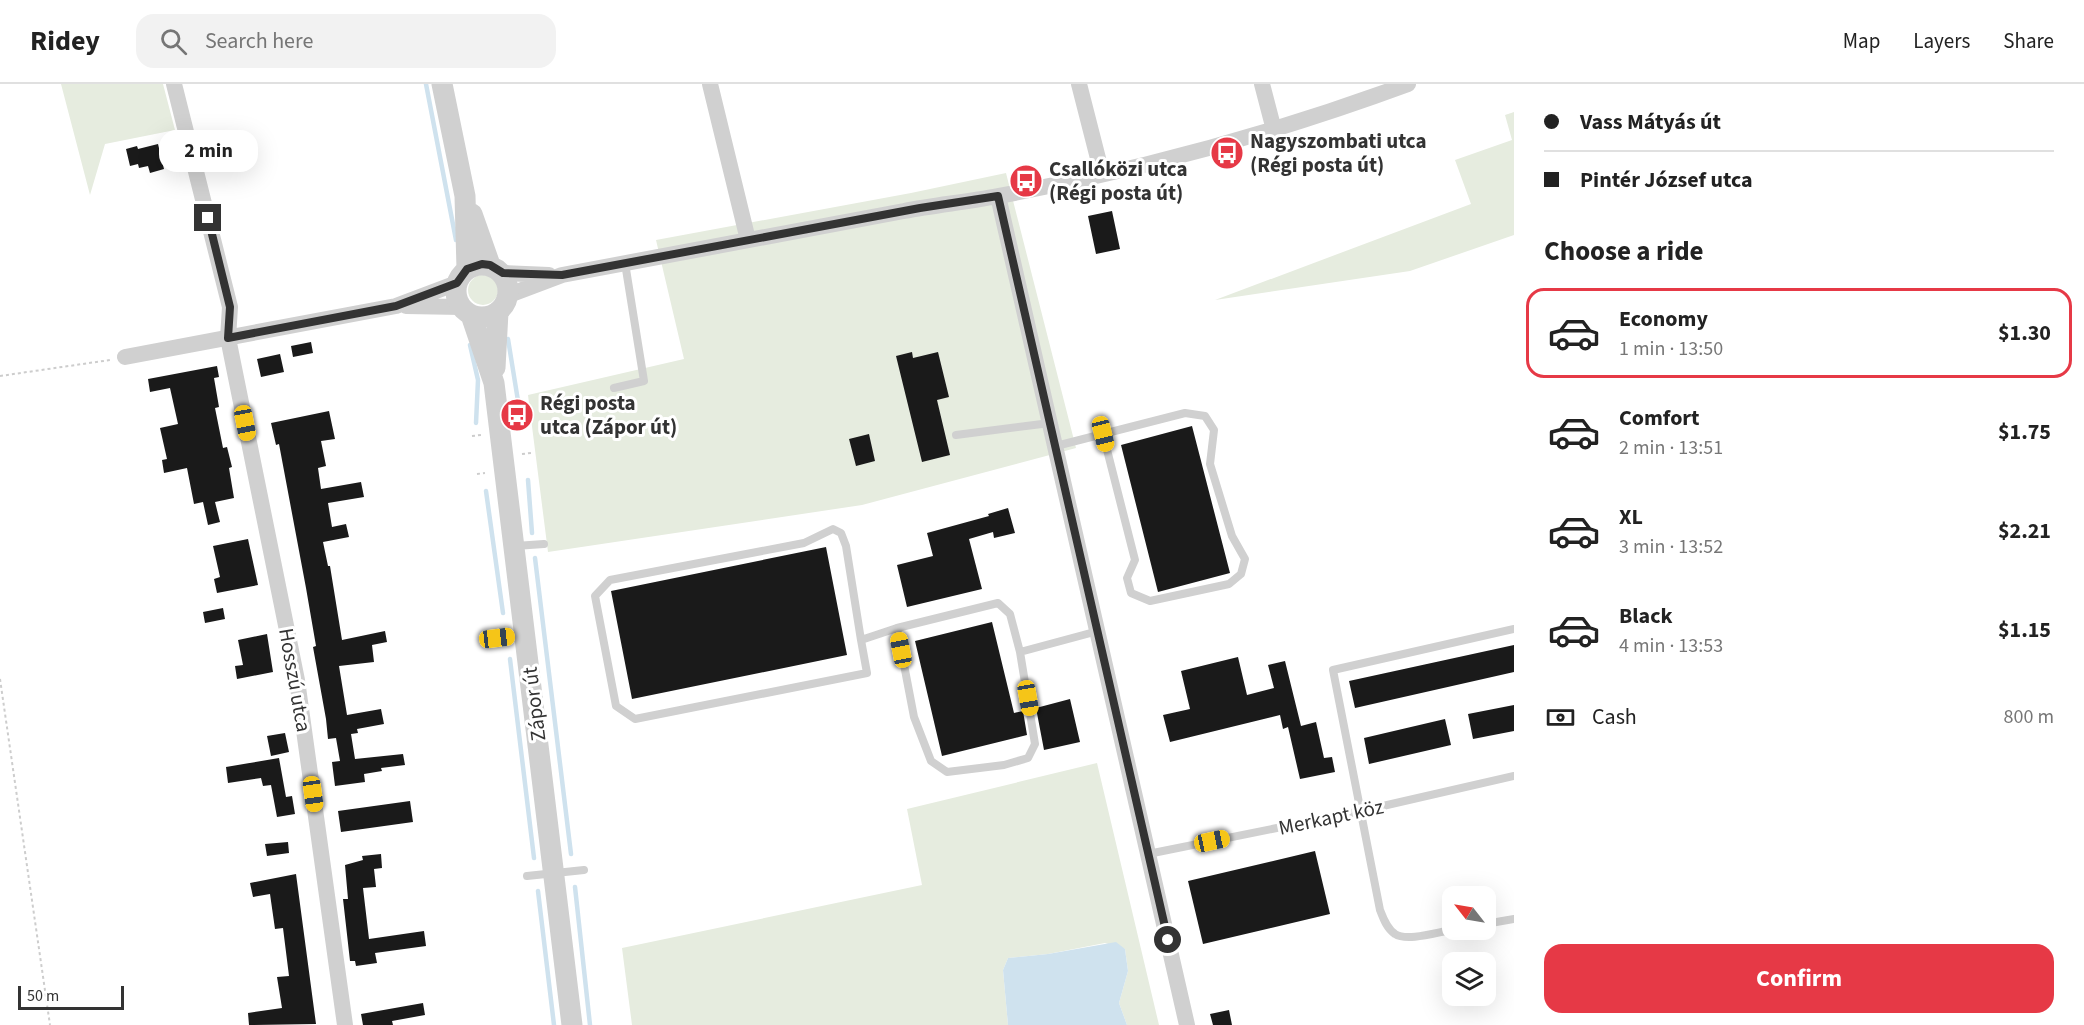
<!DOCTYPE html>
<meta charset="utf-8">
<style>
body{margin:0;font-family:"Source Sans 3",sans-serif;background:#f2f2f2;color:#222;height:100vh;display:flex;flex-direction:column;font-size:22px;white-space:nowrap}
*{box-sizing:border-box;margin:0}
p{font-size:20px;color:#767676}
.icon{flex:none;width:33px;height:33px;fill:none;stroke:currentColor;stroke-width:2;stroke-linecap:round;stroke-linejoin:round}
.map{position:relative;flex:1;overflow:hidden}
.sheet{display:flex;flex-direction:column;background:#fff;width:570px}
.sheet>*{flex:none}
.banner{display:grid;align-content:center;height:132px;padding:0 30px;background:#fff}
.needle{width:39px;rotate:301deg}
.fabs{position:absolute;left:1442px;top:802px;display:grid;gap:12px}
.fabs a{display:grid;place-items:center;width:54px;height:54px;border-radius:12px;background:#fff;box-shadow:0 6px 24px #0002;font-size:30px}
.scale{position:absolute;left:18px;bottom:15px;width:106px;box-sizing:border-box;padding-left:6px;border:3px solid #333;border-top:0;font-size:16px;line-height:21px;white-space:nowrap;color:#333;-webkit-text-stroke:4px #fff;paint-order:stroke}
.end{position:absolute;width:27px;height:27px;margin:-14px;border:8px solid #333;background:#fff;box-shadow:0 0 0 3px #fff}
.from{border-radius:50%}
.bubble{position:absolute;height:42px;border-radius:18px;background:#fff;box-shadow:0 6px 24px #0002;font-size:20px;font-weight:700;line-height:42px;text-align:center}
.car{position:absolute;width:18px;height:36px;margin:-18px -9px;border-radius:8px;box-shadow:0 0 4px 2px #0007;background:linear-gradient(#f5c518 24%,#345 0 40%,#f5c518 0 76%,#345 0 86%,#f5c518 0)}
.banner b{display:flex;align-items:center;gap:21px;height:57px;font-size:22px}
.banner b+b{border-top:2px solid #e0e0e0}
.banner i{width:15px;height:15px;background:#222}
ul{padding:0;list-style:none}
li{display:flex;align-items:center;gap:18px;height:90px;margin:0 12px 9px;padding:0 18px;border:3px solid transparent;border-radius:18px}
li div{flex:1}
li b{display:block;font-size:22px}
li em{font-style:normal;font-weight:700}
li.selected{border-color:#e63946}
li>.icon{width:54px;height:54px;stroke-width:1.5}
h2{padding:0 30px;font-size:27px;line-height:72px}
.pay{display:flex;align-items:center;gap:15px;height:66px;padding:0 30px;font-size:22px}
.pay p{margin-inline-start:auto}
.button{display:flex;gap:12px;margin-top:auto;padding:12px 30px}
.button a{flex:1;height:69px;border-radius:18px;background:#e63946;color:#fff;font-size:24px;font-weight:700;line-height:69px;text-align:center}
header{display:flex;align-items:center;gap:36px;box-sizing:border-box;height:84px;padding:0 30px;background:#fff;border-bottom:2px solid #e0e0e0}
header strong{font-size:28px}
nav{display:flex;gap:33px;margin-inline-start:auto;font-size:21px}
.search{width:420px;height:54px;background:#f2f2f2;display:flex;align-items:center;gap:15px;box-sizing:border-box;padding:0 21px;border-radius:18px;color:#767676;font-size:22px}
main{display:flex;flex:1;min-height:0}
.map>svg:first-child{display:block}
</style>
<header>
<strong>Ridey</strong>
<div class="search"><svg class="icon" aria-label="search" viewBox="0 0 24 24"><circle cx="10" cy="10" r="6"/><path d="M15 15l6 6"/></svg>Search here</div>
<nav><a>Map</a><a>Layers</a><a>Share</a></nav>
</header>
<main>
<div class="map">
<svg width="1514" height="941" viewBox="0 0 1514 941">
<rect width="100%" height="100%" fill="#fff"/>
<path fill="#e6ecdf" d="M61,0H163L175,46L105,60L90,111Z
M1514,28V151L1410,187L1215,216L1471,120L1455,76L1512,56L1505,31Z
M1006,89L1076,364L862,421L548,468L528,311L684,275L656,156L911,109Z
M468 206a15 15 0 1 1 30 0a15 15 0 1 1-30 0Z
M1097,679L1159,941H1127L1119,919L1128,887L1125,865L1105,859L1048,870L1008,874L1003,886L1008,941H632L622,864L922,801L907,725Z"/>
<path fill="#cfe2ee" d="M1116,858L1125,865L1128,887L1119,919L1127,941H1008L1003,886L1008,874L1048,870Z"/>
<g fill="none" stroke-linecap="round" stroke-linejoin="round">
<path stroke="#cfe2ee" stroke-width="4.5" d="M426,0L456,156
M508,255L519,323
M470,261L478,296L476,339
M528,396L532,449
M486,407L503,529
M535,474L571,770
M510,575L534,774
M575,803L590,941
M538,807L554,941"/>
</g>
<path fill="#1a1a1a" d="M158,60L164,85L150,89L148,82L139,84L138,80L130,82L126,65L137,62L138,65Z
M1112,127L1120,165L1096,170L1088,132Z
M311,258L313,269L293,273L291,262Z
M912,268L913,274L938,268L949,313L937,316L950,371L922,378L896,272Z
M280,270L284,288L261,293L257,275Z
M217,282L219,293L214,294L219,323L215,324L223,364L227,363L232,383L229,384L234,414L215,418L220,438L208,441L203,418L194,420L187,384L164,389L162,376L167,375L160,344L178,340L170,304L150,308L148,295Z
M329,327L335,355L321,357L326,382L318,384L321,405L361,398L364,413L328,419L332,443L346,440L349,453L323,458L328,482H330L342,556L385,547L387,558L372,561L374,578L339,582L347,631L381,625L384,640L357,645L358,649L351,650L355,675L403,670L405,681L381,684L382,687L364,690L365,698L335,702L332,678L340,677L336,654L328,655L326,635L313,563L316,562L306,504L279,360L276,361L271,339Z
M1192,342L1230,489L1158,508L1121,361Z
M869,350L875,377L856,382L849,355Z
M1008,424L1015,449L994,454L993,448L969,455L982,505L907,523L897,481L933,472L927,449L989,432L988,430Z
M248,455L258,501L217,509L214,495L220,493L213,462Z
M826,463L847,571L632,615L611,507Z
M223,524L225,535L205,539L203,528Z
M992,538L1014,629L1023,627L1027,651L942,672L915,557Z
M267,550L273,588L237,595L235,582L243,581L238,556Z
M1514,561V588L1355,624L1349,597Z
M1238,573L1247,611L1274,604L1268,581L1285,577L1301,642L1316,638L1324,674L1332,673L1335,688L1300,695L1288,643L1283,645L1280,631L1170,658L1163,631L1190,625L1181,587Z
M1070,615L1080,658L1044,666L1036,624Z
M1514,621V647L1473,655L1468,630Z
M1445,635L1451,661L1369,680L1364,654Z
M285,649L289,668L271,672L267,652Z
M279,674L286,713L292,712L295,730L277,733L271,701L263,702L261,694L228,699L226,683Z
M410,717L413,738L341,748L338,727Z
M288,758L289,769L267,772L265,760Z
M1315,767L1330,830L1203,860L1188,797Z
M381,770L382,784L374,785L376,803L363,804L369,855L424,847L426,862L375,869L377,879L356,882L355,877H350L343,815H348L345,781L363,776L362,772Z
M296,790L316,940L249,941L248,929L282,924L277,893L289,892L283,844L275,845L270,810L253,813L250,799Z
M423,919L425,931L392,937L393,941H363L361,930Z
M1229,926L1232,941H1213L1210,930Z"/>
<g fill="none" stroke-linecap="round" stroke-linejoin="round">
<path stroke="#cdcdcd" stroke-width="2" stroke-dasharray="3 3" stroke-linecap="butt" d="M0,292L110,276
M517,334L527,333
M472,352L481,351
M522,370L531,369
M477,390L485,389
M0,595L50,941"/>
<path stroke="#d0d0d0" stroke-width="8" d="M614,304L644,297L625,179
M956,351L1050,339
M1056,362L1185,329L1205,332L1214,346L1210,380L1232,452L1245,475L1241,490L1229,500L1150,517L1131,509L1127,494L1135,476L1103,350
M515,462L544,460
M897,544L998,519L1010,530L1020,568
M497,554L524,551
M861,556L846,462L841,449L833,445L804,459L610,496L595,512L616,622L635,635L867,589L861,556L897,544L914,633L931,677L947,688L1004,681L1028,674L1035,660L1020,568L1098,547
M1148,770L1361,727L1514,692
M527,792L584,786
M1485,840L1514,835
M1452,846C1438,848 1407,858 1395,850C1387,845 1383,834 1380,826L1333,586L1514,545"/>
<path stroke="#d0d0d0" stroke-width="16" d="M174,0L230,223L228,254L297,596L345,941
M710,0L748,156
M1079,0L1102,90
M1262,0L1274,46
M998,112L1187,941
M503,189L549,191
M509,211L562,191C676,169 790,148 904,127C935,121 967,118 998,112C1137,87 1275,49 1408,0
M406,222L462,223
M125,273L396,222L457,199"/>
<path stroke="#d0d0d0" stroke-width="21" d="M442,0L465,112L467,185
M472,130L490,181
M456 207a26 26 0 1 1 52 0a26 26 0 1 1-52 0Z
M471,231L494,299L572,941
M495,284L498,228"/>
</g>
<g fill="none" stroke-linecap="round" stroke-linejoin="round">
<path stroke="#333" stroke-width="8" d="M208,134L230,223L228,254L396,222L457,199L467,185L482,180L490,181L503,189L562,191L920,124L998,112L1168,856"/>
</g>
<defs>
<symbol id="bus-disc" viewBox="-11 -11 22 22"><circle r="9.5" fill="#e63946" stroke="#fff"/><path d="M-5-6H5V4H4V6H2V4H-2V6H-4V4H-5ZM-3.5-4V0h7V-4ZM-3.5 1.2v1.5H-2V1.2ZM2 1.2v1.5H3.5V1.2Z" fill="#fff"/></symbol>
</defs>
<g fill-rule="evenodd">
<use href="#bus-disc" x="1208" y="50" width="38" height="38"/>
<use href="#bus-disc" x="1007" y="78" width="38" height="38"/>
<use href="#bus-disc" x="498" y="312" width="38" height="38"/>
</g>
<g text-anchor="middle" stroke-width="6" stroke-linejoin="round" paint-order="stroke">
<g font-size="21" font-weight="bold" fill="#333" stroke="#fff" text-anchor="start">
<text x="1250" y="64">Nagyszombati utca<tspan x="1250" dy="24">(Régi posta út)</tspan></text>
<text x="1049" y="92">Csallóközi utca<tspan x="1049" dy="24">(Régi posta út)</tspan></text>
<text x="540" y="326">Régi posta<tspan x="540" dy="24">utca (Zápor út)</tspan></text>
</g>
<g font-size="21" fill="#333" stroke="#fff">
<text transform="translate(295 596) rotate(80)" y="7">Hosszú utca</text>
<text transform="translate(534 620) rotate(-97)" y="7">Zápor út</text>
<text transform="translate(1331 733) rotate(-12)" y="7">Merkapt köz</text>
</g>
</g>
</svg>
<div class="fabs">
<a><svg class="needle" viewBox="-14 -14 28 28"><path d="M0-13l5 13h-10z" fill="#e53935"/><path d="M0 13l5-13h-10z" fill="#767676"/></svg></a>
<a><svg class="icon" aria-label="layers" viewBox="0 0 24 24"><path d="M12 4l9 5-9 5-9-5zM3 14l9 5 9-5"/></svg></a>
</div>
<div class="scale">50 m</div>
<i class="end from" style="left:1168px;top:856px"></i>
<i class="end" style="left:208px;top:134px"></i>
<div class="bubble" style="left:159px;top:46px;width:99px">2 min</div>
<i class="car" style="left:245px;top:339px;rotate:169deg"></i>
<i class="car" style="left:1103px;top:350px;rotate:166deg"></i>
<i class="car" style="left:497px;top:554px;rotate:83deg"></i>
<i class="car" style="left:901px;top:566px;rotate:349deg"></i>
<i class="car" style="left:1028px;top:614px;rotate:170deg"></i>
<i class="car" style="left:313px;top:710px;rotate:172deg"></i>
<i class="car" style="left:1212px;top:757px;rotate:78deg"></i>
</div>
<section class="sheet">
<div class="banner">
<b><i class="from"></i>Vass Mátyás út</b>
<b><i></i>Pintér József utca</b>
</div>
<h2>Choose a ride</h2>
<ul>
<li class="selected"><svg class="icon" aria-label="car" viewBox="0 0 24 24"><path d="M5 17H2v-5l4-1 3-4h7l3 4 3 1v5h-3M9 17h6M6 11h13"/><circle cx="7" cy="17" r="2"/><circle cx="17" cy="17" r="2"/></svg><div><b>Economy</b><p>1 min · 13:50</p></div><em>$1.30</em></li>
<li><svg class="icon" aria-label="car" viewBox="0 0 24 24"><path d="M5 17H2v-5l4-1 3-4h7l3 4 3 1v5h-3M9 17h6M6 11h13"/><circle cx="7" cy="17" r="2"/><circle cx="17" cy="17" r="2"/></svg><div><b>Comfort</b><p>2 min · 13:51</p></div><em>$1.75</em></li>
<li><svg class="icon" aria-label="car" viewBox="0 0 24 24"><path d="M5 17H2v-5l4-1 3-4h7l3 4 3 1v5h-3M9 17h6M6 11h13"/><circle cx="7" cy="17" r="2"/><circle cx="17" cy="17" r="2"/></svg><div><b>XL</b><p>3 min · 13:52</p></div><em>$2.21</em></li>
<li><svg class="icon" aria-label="car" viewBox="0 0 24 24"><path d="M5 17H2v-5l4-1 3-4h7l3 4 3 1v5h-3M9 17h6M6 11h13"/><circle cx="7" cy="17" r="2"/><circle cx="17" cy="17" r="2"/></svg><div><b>Black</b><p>4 min · 13:53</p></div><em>$1.15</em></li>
</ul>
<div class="pay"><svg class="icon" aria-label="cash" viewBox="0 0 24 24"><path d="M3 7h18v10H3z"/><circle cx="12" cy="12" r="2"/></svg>Cash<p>800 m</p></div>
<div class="button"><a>Confirm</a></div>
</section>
</main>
